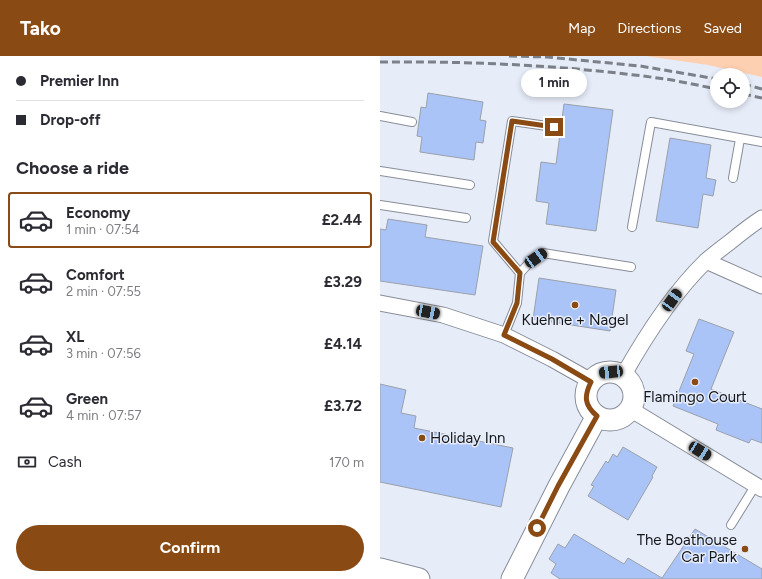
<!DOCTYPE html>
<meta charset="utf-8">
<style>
body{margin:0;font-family:Figtree,sans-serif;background:#f7f7f7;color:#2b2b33;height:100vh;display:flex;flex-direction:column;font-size:15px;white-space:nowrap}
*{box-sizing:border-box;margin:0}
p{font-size:13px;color:#7c7c81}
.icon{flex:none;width:22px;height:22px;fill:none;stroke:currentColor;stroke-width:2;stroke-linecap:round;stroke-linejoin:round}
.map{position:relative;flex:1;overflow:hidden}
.sheet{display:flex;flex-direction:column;background:#fff;width:380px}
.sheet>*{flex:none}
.hud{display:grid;align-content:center;height:88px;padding:0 16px;background:#fff}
.controls{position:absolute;left:330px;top:12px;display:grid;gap:8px}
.controls a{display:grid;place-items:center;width:40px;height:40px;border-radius:50%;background:#fff;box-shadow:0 2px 6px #0003;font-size:20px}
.end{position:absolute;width:18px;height:18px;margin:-9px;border:5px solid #8a4a14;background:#fff;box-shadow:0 0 0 2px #fff}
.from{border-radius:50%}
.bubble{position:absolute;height:28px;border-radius:14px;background:#fff;box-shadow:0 2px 6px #0003;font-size:13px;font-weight:700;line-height:28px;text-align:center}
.car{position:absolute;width:12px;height:24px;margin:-12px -6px;border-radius:5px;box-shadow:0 0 3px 1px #0007;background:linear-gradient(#222 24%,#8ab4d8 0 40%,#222 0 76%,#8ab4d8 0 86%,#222 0)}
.hud b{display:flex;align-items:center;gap:14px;height:38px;font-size:15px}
.hud b+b{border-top:1px solid #e1e1e2}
.hud i{width:10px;height:10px;background:#2b2b33}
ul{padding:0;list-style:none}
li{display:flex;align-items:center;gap:12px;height:56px;margin:0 8px 6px;padding:0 8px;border:2px solid transparent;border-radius:4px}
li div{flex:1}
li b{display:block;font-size:15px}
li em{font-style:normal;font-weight:700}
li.selected{border-color:#8a4a14}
li>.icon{width:36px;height:36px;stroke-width:1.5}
h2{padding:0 16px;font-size:18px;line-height:48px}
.pay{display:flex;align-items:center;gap:10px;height:44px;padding:0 16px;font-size:15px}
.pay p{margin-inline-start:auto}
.primary-button{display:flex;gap:8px;margin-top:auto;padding:8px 16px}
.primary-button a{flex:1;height:46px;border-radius:24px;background:#8a4a14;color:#fff;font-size:16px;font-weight:700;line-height:46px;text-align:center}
header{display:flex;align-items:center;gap:24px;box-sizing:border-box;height:56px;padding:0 20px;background:#8a4a14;color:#fff}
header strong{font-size:19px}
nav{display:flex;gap:22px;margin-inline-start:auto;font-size:14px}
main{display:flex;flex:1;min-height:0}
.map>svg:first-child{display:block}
</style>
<header>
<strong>Tako</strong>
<nav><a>Map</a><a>Directions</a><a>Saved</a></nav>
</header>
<main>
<section class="sheet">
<div class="hud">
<b><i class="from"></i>Premier Inn</b>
<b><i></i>Drop-off</b>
</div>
<h2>Choose a ride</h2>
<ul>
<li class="selected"><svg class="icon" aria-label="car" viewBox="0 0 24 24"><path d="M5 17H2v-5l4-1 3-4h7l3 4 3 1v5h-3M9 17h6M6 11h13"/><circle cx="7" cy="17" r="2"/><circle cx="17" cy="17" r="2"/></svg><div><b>Economy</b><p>1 min · 07:54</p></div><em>£2.44</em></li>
<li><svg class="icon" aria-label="car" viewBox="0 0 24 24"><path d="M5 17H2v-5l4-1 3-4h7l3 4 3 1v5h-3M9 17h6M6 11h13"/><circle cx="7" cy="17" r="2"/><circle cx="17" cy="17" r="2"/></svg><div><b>Comfort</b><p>2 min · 07:55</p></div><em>£3.29</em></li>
<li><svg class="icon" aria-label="car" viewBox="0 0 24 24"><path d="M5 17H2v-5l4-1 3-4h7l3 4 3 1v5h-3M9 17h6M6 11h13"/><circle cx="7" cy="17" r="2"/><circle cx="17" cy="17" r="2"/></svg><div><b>XL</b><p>3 min · 07:56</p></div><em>£4.14</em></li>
<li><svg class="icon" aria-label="car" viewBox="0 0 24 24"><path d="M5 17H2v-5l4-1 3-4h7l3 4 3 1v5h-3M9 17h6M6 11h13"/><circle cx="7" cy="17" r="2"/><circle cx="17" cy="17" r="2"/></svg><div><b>Green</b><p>4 min · 07:57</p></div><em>£3.72</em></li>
</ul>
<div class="pay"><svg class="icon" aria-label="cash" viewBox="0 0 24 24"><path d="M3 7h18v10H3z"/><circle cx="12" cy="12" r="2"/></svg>Cash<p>170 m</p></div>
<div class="primary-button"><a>Confirm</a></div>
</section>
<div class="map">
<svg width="382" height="523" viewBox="0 0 382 523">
<rect width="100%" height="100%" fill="#e6ecf8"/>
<path fill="#fed0b2" d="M266,0H382V21L328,9Z"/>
<path fill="#aac4f8" stroke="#9ba1ab" d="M48,37L103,46L100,64L106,65L103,87L96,86L94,104L40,96L42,81L37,80L41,51L46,52Z
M184,48L233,54L216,175L166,168L169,147L156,145L161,106L176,108Z
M290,82L331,89L326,122L336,124L333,140L323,138L318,172L276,165Z
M8,163L47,169L45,181L103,190L95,239L0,225V173L6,174Z
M159,222L236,234L230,275L153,263Z
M319,263L354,276L331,333L382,353V387L371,383L369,387L336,374L338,368L293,350L314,298L306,295Z
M0,328L26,334L21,357L36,360L34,372L133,392L121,451L0,426Z
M243,391L277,411L272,420L273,421L248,464L208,440L214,430L211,429L226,405L228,407L233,398L237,401Z
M315,473L382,513V523H180L171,517L176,508L169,503L178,488L185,492L194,478L244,508L248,502L282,522Z"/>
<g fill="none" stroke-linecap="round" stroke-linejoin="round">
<defs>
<path id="lane" d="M0,60L32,66
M174,71L132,65L113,185L140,217L149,207L163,197L251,211
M0,115L90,129
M353,122L360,83
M0,149L86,162
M252,171L271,66L382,86
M124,279L137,247L140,217
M351,469L375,430"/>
<path id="street" d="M326,205L382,230
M0,247L63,259L124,279L172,303L211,325
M243,320C266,279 293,237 326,205C334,198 342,192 350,186C361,177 371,169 382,162
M250,353L382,433"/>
<path id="secondary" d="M206 340a24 24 0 1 1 48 0a24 24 0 1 1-48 0Z
M0,513L39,523
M132,523L179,430L217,360"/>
</defs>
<use href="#lane" stroke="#888d98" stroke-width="10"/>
<use href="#street" stroke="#888d98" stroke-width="17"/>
<use href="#secondary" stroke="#888d98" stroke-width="23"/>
<use href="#lane" stroke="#fff" stroke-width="8"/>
<use href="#street" stroke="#fff" stroke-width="15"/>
<use href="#secondary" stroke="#fff" stroke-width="21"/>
<path stroke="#7c8088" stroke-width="3" stroke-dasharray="8 4" stroke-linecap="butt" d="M129,0L167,1L260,10L337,23
M0,6C97,5 196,10 292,24C307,27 322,30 337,33
M363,28L382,33
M363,38L382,42"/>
</g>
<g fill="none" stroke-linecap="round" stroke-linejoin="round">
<path stroke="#8a4a14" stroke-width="5" d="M157,472L178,430L217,360C204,349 204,340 211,326L172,303L124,279L137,247L140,217L113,186L132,65L174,71"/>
</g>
<g fill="#8a4a14" stroke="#e6ecf8" stroke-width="1.5">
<circle cx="195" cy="249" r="4"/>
<circle cx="315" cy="326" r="4"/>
<circle cx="42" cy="382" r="4"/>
<circle cx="365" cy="493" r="4"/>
</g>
<g text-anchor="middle" stroke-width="3" stroke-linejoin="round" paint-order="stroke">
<g font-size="15" fill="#14161a" stroke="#e6ecf8">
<text x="195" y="269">Kuehne + Nagel</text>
<text x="315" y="346">Flamingo Court</text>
<text x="50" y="387" text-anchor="start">Holiday Inn</text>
<text x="357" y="489" text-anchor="end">The Boathouse<tspan x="357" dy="17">Car Park</tspan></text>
</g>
</g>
</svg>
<div class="controls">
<a><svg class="icon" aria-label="locate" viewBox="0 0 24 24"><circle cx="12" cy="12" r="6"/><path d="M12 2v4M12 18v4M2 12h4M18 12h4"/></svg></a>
</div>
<i class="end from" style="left:157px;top:472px"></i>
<i class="end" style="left:174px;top:71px"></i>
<div class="bubble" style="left:141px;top:13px;width:66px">1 min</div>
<i class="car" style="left:156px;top:202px;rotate:55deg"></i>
<i class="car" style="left:292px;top:244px;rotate:36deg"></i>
<i class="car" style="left:48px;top:256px;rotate:101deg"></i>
<i class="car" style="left:231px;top:316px;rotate:264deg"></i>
<i class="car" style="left:320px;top:395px;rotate:122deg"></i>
</div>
</main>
